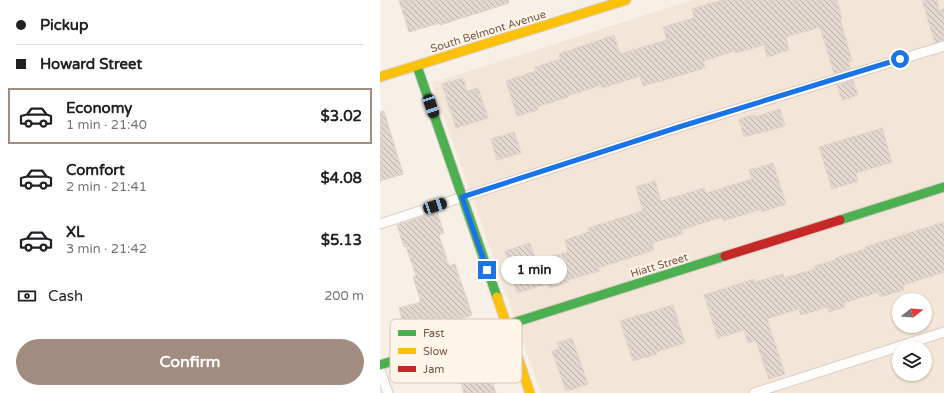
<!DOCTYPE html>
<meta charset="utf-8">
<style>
body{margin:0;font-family:"Varela Round",sans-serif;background:#f6f6f6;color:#202124;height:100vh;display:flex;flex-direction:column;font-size:15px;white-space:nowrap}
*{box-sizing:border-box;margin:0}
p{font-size:13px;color:#757577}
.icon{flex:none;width:22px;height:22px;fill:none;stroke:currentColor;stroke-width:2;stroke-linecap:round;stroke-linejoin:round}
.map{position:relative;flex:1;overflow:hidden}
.sheet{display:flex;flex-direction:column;background:#fff;width:380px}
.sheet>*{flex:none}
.top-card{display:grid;align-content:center;height:88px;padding:0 16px;background:#fff}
.needle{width:26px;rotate:73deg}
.fabs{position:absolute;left:512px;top:293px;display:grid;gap:8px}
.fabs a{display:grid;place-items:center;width:40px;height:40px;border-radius:50%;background:#fff;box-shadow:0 1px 3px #0004;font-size:20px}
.end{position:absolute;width:18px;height:18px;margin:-9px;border:5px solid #1a73e8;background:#fff;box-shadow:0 0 0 2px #fff}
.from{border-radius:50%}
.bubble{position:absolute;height:28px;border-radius:14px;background:#fff;box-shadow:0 1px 3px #0004;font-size:13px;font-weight:700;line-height:28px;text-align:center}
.car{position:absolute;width:12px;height:24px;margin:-12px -6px;border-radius:5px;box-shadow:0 0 3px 1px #0007;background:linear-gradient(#222 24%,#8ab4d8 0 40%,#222 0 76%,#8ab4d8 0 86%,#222 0)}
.top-card b{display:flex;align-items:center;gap:14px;height:38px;font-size:15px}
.top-card b+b{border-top:1px solid #e0e0e0}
.top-card i{width:10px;height:10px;background:#202124}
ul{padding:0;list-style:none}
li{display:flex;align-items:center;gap:12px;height:56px;margin:0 8px 6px;padding:0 8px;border:2px solid transparent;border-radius:0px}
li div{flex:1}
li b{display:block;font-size:15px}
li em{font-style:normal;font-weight:700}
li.active{border-color:#a28c7f}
li>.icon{width:36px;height:36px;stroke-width:1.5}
.pay{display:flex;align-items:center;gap:10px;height:44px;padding:0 16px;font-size:15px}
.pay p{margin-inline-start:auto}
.primary-button{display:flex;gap:8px;margin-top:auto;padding:8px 16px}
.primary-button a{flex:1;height:46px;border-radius:24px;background:#a28c7f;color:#fff;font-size:16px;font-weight:700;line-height:46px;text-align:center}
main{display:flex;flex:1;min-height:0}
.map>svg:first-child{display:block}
</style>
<main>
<section class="sheet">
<div class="top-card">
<b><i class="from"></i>Pickup</b>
<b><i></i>Howard Street</b>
</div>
<ul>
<li class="active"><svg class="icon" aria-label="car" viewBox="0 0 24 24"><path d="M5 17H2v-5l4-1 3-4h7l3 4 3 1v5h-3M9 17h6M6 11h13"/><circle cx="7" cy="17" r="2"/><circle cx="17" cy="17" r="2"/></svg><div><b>Economy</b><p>1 min · 21:40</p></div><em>$3.02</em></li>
<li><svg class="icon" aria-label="car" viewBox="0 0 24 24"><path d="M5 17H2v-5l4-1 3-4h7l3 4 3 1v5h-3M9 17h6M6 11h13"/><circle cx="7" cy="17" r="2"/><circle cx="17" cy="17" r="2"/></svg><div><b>Comfort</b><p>2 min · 21:41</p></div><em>$4.08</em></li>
<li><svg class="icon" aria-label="car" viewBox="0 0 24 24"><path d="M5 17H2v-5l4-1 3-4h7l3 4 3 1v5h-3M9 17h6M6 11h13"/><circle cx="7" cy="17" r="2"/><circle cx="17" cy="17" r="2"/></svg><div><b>XL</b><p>3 min · 21:42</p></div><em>$5.13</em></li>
</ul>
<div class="pay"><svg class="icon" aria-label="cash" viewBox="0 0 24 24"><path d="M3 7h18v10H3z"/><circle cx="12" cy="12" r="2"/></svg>Cash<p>200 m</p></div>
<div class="primary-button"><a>Confirm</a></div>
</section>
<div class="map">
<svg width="564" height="393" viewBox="0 0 564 393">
<defs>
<pattern id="building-back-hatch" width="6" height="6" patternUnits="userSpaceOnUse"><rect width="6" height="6" fill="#e3d8cf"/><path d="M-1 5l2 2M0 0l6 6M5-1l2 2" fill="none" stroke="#bdb2aa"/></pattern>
</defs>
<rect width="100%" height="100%" fill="#f7f0e7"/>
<path fill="#f3e5d7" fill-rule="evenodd" d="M313,0H564V393H161L52,83ZM519,300H545V326H519ZM519,348H545V374H519Z"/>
<path fill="url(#building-back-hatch)" stroke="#e0d3c9" d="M19,0H128L129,3L60,25V23L29,32Z
M342,0H457L462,19H460L472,61L468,62L470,69L454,73L440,27L406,37L409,50L387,57L384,45L356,53L355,51L323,61L325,68L298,76L263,86L260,76L222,88L221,85L187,96L188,97L157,107L158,110L137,116L126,81L156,71L155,67L181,59L179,54L234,35L240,54L287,40L283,27L314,18L312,9Z
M542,0H557L559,11L564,9V40L555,43Z
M83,78L87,91L98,88L108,118L76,128L62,84Z
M473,80L478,95L462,100L457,85Z
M400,109L405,126L364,137L359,119L374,115L375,117Z
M4,111L23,174L0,181V112Z
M502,128L512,162L476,173L478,181L452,189L439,147Z
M134,132L141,153L117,160L111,139Z
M393,163L406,204L382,212L381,209L343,221L342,217L301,230L302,234L272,243L274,250L218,268L219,271L188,280L189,282L169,288L167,284L137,293L125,251L150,243L156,261L188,252L185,240L209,232L208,228L263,211L256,187L275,181L281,201L324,188L326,193L372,179L369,170Z
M57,212L64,233L59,235L69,266L75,264L92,315L46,329L44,320L24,326L19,308L41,302L33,277L36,276L26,246L24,247L17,225Z
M564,222V272L523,285L524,290L500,297L499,292L464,303L465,307L449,312L447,307L421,315L419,309L387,319L405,374L389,379L376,341L368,343L364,330L338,338L324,295L374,279L375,282L403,274L404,278L435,269V266L456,260V258L485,249V247Z
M293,305L305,343L276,352L277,354L253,361L240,321Z
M192,338L208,384L186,391L172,351L179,349L177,343Z
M105,360L116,393H84L77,369Z"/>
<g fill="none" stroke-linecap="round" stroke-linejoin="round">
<defs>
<path id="lane" d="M0,224L299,127L564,46
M0,370L8,393
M374,393L564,332"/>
<path id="fast" d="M37,66L117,297
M460,220L564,187
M0,365L345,256"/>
<path id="slow" d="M0,77L246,0
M117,297L150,393"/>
<path id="jam" d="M345,256L460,220"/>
</defs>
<use href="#lane" stroke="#d8cdc5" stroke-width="11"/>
<use href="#fast" stroke="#d7ccc4" stroke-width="11"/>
<use href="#slow" stroke="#d7ccc4" stroke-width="11"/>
<use href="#jam" stroke="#d7ccc4" stroke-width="11"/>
<use href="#lane" stroke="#fefdfb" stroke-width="9"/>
<use href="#fast" stroke="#4caf50" stroke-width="9"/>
<use href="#slow" stroke="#ffc107" stroke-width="9"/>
<use href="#jam" stroke="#c62828" stroke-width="9"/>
</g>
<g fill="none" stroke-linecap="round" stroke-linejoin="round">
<path stroke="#1a73e8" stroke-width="5" d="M107,270L82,197L299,127L520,59"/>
</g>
<g text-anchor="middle" stroke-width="4" stroke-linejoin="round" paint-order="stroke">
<g font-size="11" fill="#755647" stroke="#fff5e8">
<text transform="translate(108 31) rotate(-17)" y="4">South Belmont Avenue</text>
<text transform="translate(279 265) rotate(-17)" y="4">Hiatt Street</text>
</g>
</g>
<rect x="10" y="319" width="132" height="64" rx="6" fill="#fff5e8" stroke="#d6c5b8" stroke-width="1"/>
<rect x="18" y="330" width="18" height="6" fill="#4caf50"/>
<rect x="18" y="348" width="18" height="6" fill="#ffc107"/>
<rect x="18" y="366" width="18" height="6" fill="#c62828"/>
<g font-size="11" fill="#755647">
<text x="43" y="337">Fast</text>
<text x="43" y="355">Slow</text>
<text x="43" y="373">Jam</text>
</g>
</svg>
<div class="fabs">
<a><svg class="needle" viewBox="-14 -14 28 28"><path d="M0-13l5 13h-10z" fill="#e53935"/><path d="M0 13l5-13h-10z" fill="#757577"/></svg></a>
<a><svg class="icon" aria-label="layers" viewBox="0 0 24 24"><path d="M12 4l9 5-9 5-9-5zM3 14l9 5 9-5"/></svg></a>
</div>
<i class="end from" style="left:520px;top:59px"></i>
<i class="end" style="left:107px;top:270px"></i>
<div class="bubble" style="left:121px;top:256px;width:66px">1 min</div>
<i class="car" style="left:51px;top:106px;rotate:161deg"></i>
<i class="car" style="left:55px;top:206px;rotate:72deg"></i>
</div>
</main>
